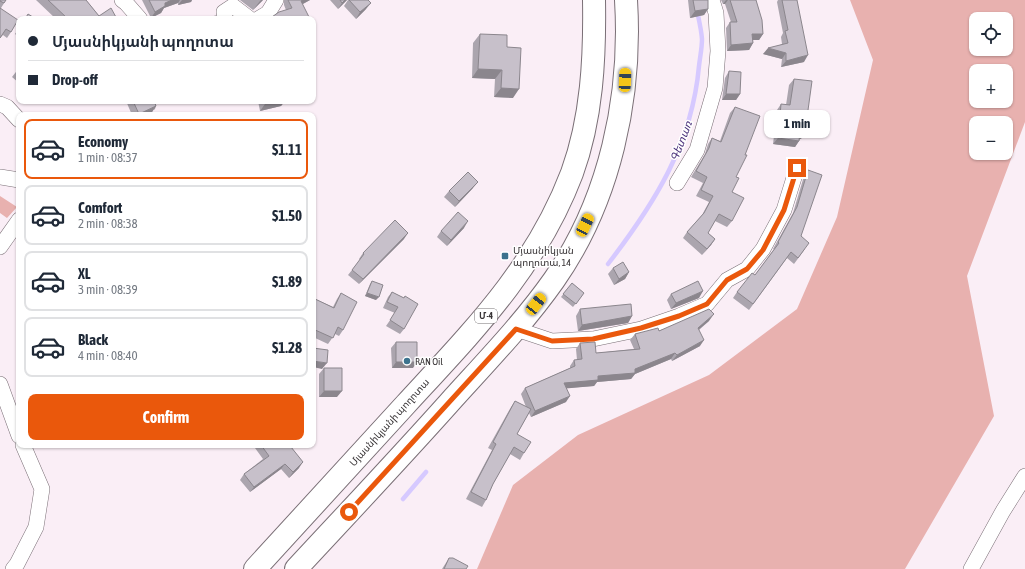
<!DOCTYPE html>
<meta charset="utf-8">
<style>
body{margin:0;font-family:"Asap Condensed","Noto Sans Armenian",sans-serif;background:#f6f6f7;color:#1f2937;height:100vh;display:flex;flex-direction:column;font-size:15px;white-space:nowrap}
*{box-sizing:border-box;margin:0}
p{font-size:13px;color:#747a83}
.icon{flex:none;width:22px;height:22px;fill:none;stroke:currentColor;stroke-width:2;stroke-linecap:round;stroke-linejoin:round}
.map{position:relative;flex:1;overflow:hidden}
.side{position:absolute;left:16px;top:112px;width:300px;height:336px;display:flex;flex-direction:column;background:#fff;border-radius:8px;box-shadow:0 1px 3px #0004}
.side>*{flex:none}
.top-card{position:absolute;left:16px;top:16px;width:300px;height:88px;border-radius:8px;box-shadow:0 1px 3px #0004;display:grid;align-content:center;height:88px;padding:0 12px;background:#fff}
.fabs{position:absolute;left:969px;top:12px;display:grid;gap:8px}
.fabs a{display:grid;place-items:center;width:44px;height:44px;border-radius:8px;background:#fff;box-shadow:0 1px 3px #0004;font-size:20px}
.end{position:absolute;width:18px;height:18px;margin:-9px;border:5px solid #ea580c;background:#fff;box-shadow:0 0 0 2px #fff}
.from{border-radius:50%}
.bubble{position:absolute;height:28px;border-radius:8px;background:#fff;box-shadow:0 1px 3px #0004;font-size:13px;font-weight:700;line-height:28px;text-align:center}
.car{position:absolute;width:12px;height:24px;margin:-12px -6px;border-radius:5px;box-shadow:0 0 3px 1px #0007;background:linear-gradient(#f5c518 24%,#345 0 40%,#f5c518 0 76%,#345 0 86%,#f5c518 0)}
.top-card b{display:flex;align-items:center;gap:14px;height:38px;font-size:15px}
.top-card b+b{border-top:1px solid #e0e1e3}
.top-card i{width:10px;height:10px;background:#1f2937}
ul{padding:7px 0 0;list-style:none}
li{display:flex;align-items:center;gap:12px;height:60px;margin:0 8px 6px;padding:0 4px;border:2px solid #e0e1e3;border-radius:8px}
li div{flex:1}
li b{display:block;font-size:15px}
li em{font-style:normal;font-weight:700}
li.active{border-color:#ea580c}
li>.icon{width:36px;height:36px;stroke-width:1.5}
.primary-button{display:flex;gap:8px;margin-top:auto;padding:8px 12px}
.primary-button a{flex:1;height:46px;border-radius:8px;background:#ea580c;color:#fff;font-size:16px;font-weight:700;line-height:46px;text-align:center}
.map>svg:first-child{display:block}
</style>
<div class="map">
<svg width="1025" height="569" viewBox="0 0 1025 569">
<rect width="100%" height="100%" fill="#faeef6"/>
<path fill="#e8b1af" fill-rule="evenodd" d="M850,0H1025V122L967,276L994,416L905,569H477L513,485L578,435L709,375L797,309L837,217L873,60ZM976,19H1006V49H976ZM976,71H1006V101H976ZM976,123H1006V153H976Z
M0,196L17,207L7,218L0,213Z"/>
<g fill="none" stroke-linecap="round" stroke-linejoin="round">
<path stroke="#d6c9ff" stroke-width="4.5" d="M608,264C655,203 692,144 699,66C700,57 702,48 702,39C701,26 697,13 695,0
M403,499L426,472"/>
<defs>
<path id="minor" d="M122,0L126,3L140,19
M225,19L224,12L233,6L250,19
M258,19L268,13L276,0
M0,104L7,107L19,120
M0,177L19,180
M677,183L697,150L715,88L718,51L716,13L712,0
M0,247L19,220
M516,329L552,341L593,339L641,329L679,316L707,304L727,280L747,269L763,249L784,210L797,168
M0,384L19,436
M13,569L17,564L36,527L42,489L23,445
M971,569L1003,511L1025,476"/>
<path id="highway" d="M255,569C306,514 356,459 406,404C473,331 536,268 572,173C592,118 595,58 594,0
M296,569C347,514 399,459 449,403C485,363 523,324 554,280C610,200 632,97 626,0"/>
</defs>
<use href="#minor" stroke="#7a6f76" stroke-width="16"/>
<use href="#highway" stroke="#7a6f76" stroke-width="24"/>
<path stroke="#a29a9f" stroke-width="2.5" stroke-dasharray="3 3" stroke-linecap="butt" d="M152,115L156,101"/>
<use href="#minor" stroke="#fff" stroke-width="15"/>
<use href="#highway" stroke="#fff" stroke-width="22"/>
</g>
<path fill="#aba5ae" d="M0,0H6L1,8L11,32L7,38L3,35L0,38Z
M36,0H86L99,16L117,19H56Z
M142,0H192L191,2L178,5V3L164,8L161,13L151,18Z
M240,0H263L253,10Z
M284,0H310L303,4L286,10L284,5Z
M330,0H347L338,9Z
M348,0H368L366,9L356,19L344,6Z
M688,0H708V9L704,15L690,18Z
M721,0H756L763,34L759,40H753V43L749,50L727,51L726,28L730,22H731L725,4H723Z
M778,0H797L804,62L781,67L782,59L763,54L782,44L781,37L783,33L777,2Z
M19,28V37L15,34Z
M480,34L507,47L513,98L494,97L495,79L472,78L473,43Z
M19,68V83L12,77Z
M729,71L740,94L736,100H722L725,78Z
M794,79L801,139L800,138L799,141L795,147L773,144L777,110L781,104L786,105L789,85Z
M126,101H154L156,106L152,112L146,115H132Z
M258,101H285L281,106L260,111Z
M735,107L736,177L732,192V221L727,227L715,221L708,233L715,239L711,245L702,255L683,238L687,232L702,215L709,202L696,196L703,183L691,177L705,154L708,144L712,138L720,141L730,113Z
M808,170L801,236L805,249L794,264L787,258L749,310L733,298L737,292L755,275L774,249H773L793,213L804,176Z
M473,188L455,207L444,197L449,191Z
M464,228L447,246L437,237L441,231Z
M404,239L359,284L348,275L360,260L359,259L363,253Z
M613,268L629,272L625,279L614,285L608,274Z
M372,281L376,300L365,296L370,284Z
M572,283L584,293L573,307L561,297Z
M392,292L404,298V329L400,334L386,326L395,313L383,308L388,297Z
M341,293L343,330L339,336L335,334L328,344L313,337V298L333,307L337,299Z
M671,294L699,298L671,309L667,300Z
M580,309L632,316L628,323L578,331L576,316Z
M709,321L699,330L700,346L672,361L671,359L635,374L631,379L597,382L594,386L567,388L566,402L531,417L529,413L517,434L524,453L520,460L510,454L493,484L486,500L482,507L466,499L492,450L488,448L511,407L515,401L526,407L521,394L525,388L570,368V366L574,360H577L576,349L580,343L596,353L634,349L630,340L635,334L659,331Z
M396,342L413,368H392L391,348Z
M324,368L337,397H319V374Z
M258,445H293L291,447L299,468L289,478L281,469L250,492L240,480L244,474L263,459L255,448Z
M449,558L466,569H442Z"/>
<path fill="#8b868d" d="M172,0H180L178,3L164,8L161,13L151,18L155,12L165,3Z
M182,0H192L191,2L178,5Z
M261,0H263L253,10L260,1Z
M303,0H310L297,7L301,1Z
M345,0H347L338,9L342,3Z
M726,0H728L725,4H723Z
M371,3L366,9L356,19L360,12Z
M708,9L704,15L690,18L695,11Z
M752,34H763L759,40H748Z
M753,43L749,50L727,51L731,45Z
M768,48L786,53L782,59L763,54Z
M808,55L804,62L781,67L786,61Z
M478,69L502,70L495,79L472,78Z
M501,88L519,89L513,98L494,97Z
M726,94H740L736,100H722Z
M282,101H285L281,106L260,111L265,104Z
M156,106L152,112L146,115H138L139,114Z
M800,132H805L801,139L796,138Z
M778,138L799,141L795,147L773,144Z
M478,182L473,188L455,207L459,201Z
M468,221L464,228L447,246L451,240Z
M408,233L404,239L359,284L363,279Z
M715,239L711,245L702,255L707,249Z
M629,272L625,279L614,285L619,279Z
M703,291L699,298L671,309L676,303Z
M367,293L379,297L376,300L365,296Z
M714,314L709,321L693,334L698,328Z
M632,316L628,323L578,331L582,325Z
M704,340L700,346L672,361L677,355Z
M675,353L671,359L635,374L631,379L597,382L594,386L560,389L564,383L635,369Z
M313,361L327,363L322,369L313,367Z
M396,362H417L413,368H392Z
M324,391H342L337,397H319Z
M570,396L566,402L531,417L535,411Z
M303,462L299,468L289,478L293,472Z
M285,464L281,469L250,492L254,487Z"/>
<path fill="#c7c0ca" stroke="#8b868d" d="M0,0H6L4,3L0,1Z
M48,0H86L99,16L111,8L117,19H68Z
M149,0H172L165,3V6L155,12Z
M288,0H303L301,1L310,19H269L279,12L292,8Z
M340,0H345L342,3Z
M349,0H368L371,3L360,12Z
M693,0H708V9L695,11Z
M730,0H756L762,20L763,34H752L753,43L731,45L730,22H737Z
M782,0H797L808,55L786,61V53L768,48L788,43L785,31L788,30Z
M0,8L18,20L11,32L6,29L0,38Z
M28,14L36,19H25Z
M216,16V19H201Z
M480,34L507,35V47L521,48L519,89L501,88L502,70L478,69Z
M19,68V73L16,71Z
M729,71L741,72L740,94H726Z
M794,79L812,81L805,132H800L799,141L778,138L781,104L790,105Z
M133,101H154L156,106L139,114Z
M264,101H282L265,104Z
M735,107L760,116L745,155H747L736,177L739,178L732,192L744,198L732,221L719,214L708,233L715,239L707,249L687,232L704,213L713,196L701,190L707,177L696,171L709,148L712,138L721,142Z
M808,170L822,175L801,236L809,243L798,258L791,252L753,304L737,292L752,273L755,275L779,243L778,242L797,207Z
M468,172L478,182L459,201L449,191Z
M458,212L468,221L451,240L441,231Z
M395,220L408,233L363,279L352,270L364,254L363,253Z
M623,262L629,272L619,279L613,268Z
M372,281L383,285L379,297L367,293Z
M698,281L703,291L676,303L671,294Z
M572,283L584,293L576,304L563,294Z
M392,292L404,298L405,296L418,304L404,329L390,320L398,307L387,302Z
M341,293L357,302L343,330L338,327L333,338L313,329V298L334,308Z
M631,304L632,316L582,325L580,309Z
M709,309L714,314L698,328L704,340L677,355L675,353L635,369V373L598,376V380L564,383L570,396L535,411L525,388L575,366L574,360L582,359L580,343L595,342L596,353L640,349L635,334L658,328L659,331Z
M396,342H417V362H396Z
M313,348L328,350L327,363L313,361Z
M324,368H342V391H324Z
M515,401L531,409L517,434L531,442L524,453L514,447L493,484L486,500L471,492L496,444L493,442Z
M261,445H293L291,447L303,462L293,472L285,464L254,487L244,474L269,456Z
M449,558H453L468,566L466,569H444Z"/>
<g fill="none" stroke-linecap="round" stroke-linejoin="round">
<path stroke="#ea580c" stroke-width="5" d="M349,512L516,329L552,341L593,339L641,328L679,316L707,304L727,280L747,269L763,250L784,210L797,168"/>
</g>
<g fill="#3c738e" stroke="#fff" stroke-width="1.5">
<rect x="501" y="252" width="8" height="8" rx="2"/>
<circle cx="407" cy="361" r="4"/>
</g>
<g text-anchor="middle" stroke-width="3" stroke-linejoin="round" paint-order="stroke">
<rect fill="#fff" stroke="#747172" stroke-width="1" x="475" y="309" width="22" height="14" rx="3"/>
<g font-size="9" font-weight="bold" fill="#383436">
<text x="486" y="319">Մ-4</text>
</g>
<g font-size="10" fill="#383436" stroke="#fff" text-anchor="start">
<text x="513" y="254">Մյասնիկյան<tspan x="513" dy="12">պողոտա, 14</tspan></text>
<text x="415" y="365">RAN Oil</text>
</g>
<g font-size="10" fill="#383436" stroke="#fff">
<text transform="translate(389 422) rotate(-48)" y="4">Մյասնիկյանի պողոտա</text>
</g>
<g font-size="11" font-style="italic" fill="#462d78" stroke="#fff">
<text transform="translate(681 141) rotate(-69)" y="4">Գետառ</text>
</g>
</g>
</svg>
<div class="fabs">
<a><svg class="icon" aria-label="locate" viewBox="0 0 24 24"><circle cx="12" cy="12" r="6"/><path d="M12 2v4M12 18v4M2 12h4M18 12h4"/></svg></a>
<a>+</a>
<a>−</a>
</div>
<i class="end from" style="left:349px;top:512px"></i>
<i class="end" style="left:797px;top:168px"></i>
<div class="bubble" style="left:764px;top:110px;width:66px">1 min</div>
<i class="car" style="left:625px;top:80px;rotate:2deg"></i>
<i class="car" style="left:585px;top:225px;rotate:26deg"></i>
<i class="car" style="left:536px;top:304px;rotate:38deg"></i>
<div class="top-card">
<b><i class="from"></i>Մյասնիկյանի պողոտա</b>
<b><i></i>Drop-off</b>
</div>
<section class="side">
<ul>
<li class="active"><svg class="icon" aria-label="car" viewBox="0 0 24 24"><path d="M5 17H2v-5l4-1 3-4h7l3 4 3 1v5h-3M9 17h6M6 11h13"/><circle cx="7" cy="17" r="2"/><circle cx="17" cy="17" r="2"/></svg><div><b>Economy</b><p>1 min · 08:37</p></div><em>$1.11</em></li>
<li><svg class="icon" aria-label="car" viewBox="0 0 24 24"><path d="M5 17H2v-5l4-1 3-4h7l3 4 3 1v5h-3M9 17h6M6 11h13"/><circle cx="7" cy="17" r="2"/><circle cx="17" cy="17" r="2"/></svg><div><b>Comfort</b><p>2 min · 08:38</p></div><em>$1.50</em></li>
<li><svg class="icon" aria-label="car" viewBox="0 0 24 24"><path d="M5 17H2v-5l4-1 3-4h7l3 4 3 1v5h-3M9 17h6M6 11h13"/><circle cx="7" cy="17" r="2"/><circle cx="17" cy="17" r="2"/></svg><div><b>XL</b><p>3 min · 08:39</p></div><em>$1.89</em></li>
<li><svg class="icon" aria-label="car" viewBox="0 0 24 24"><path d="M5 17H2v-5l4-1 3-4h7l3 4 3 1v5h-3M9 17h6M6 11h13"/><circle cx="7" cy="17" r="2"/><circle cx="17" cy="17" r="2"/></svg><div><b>Black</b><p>4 min · 08:40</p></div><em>$1.28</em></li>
</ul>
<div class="primary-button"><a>Confirm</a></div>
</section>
</div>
